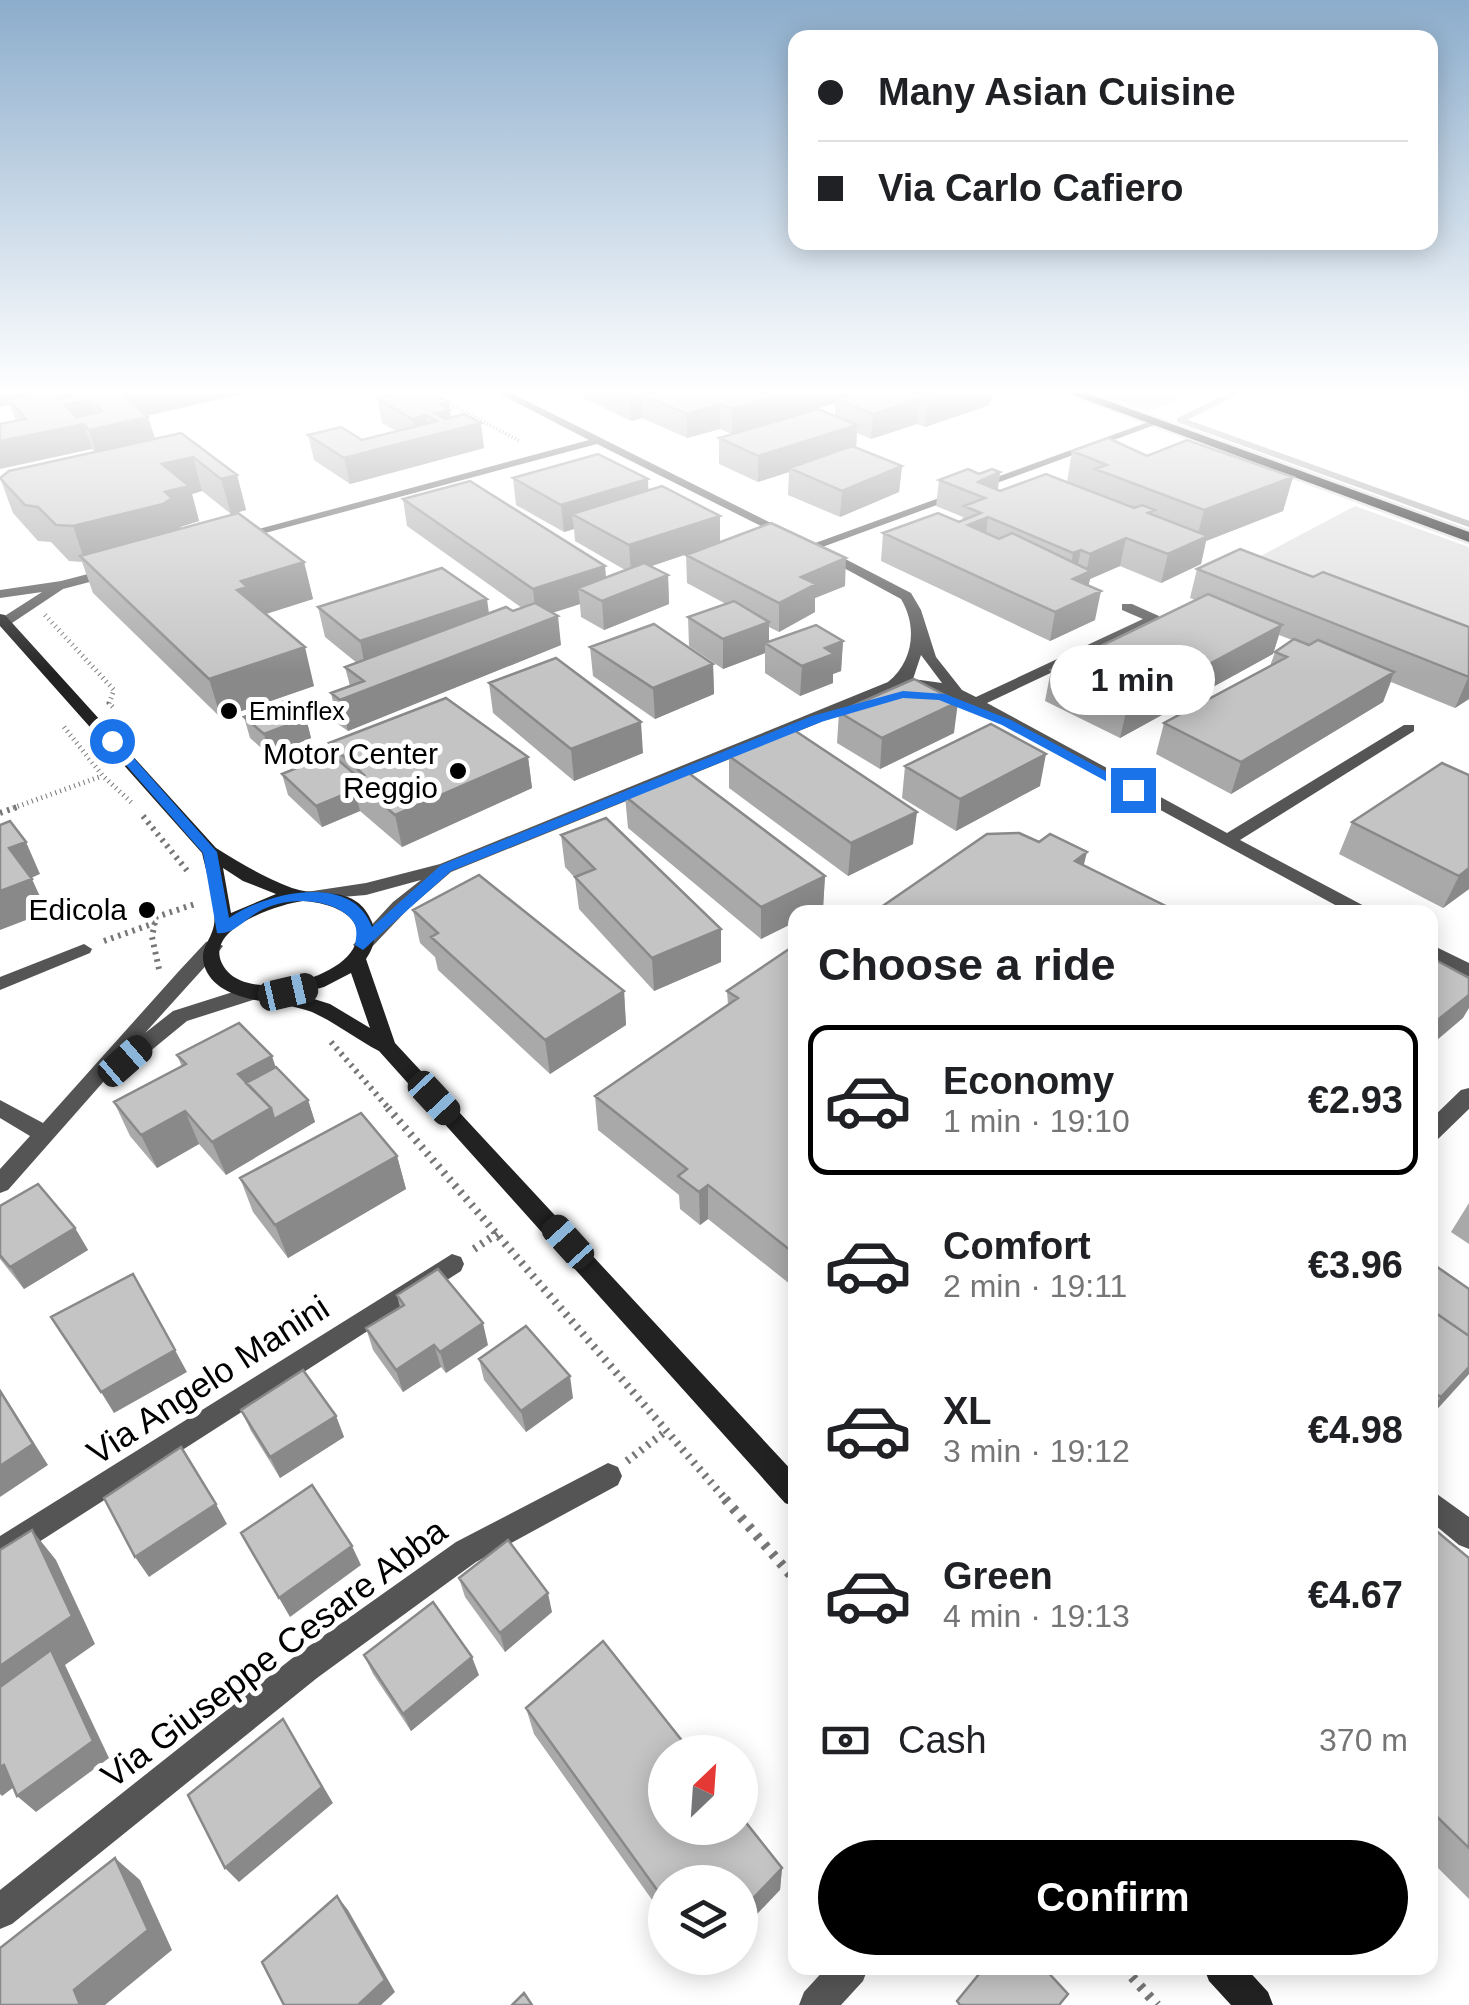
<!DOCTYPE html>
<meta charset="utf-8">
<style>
body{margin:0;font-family:Arial,sans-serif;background:#f2f2f2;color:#202124;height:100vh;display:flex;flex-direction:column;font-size:38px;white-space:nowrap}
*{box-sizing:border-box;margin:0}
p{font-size:32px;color:#757577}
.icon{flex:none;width:55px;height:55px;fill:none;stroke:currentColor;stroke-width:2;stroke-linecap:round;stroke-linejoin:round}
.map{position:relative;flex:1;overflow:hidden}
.panel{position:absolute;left:788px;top:905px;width:650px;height:1070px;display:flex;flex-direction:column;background:#fff;border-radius:20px;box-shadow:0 5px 25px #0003}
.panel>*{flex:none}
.top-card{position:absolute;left:788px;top:30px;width:650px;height:220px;border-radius:20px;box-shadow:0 5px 25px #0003;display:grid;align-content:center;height:220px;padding:0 30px;background:#fff}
.needle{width:65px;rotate:25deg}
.buttons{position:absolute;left:648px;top:1735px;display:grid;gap:20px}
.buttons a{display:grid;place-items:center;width:110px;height:110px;border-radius:50%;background:#fff;box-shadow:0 5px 25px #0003;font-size:50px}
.end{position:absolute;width:45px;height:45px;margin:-22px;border:12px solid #1a73e8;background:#fff;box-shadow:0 0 0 5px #fff}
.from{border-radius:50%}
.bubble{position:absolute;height:70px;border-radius:35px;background:#fff;box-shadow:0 5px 25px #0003;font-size:32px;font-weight:800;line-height:70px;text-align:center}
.car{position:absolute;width:30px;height:60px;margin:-30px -15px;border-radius:12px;box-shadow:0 0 8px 2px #0007;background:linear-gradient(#222 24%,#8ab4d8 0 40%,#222 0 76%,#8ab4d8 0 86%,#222 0)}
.top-card b{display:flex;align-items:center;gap:35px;height:95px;font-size:38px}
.top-card b+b{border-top:2px solid #e0e0e0}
.top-card i{width:25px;height:25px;background:#202124}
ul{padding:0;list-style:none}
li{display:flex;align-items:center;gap:30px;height:150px;margin:0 20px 15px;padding:0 10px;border:5px solid transparent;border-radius:20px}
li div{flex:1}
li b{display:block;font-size:38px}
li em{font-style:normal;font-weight:800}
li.on{border-color:#000}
li>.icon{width:90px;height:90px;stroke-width:1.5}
h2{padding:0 30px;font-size:45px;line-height:120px}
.pay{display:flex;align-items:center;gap:25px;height:110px;padding:0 30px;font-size:38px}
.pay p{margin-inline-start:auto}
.cta{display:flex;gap:20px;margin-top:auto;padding:20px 30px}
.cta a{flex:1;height:115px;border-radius:60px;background:#000;color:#fff;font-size:40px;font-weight:800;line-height:115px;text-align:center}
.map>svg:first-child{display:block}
</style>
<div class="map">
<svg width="1469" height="2005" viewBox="0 0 1469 2005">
<rect width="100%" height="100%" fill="#fff"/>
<path fill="#dcdcdc" d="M1095,393H1194L1148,412Z
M1355,506L1469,547V659L1236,569Z"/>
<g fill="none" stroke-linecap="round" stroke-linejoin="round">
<path stroke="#a3a3a3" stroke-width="6" d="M1180,420L1469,524
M1180,420L1235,393"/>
<defs>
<path id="primary" d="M1068,393H1086L1469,532V542Z"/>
</defs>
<use href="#primary" stroke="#dbdbdb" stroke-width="5"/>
<path stroke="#777" stroke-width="4" stroke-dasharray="1 2.5" stroke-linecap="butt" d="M428,393L520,441"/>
<path stroke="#777" stroke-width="5" stroke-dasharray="1 4" stroke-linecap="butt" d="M45,615L114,690L109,703L114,708
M64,727L103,776L132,803
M13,808L102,776"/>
<path stroke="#777" stroke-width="6" stroke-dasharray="2.5 5" stroke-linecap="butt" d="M0,813L20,806
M143,816L189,873
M104,941L155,923
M159,969L152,937L156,917L198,903
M331,1042L390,1110"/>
<path stroke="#777" stroke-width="8" stroke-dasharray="2.5 6" stroke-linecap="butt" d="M388,1108L727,1501
M474,1249L498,1233
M627,1461L666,1431"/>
<path stroke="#777" stroke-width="10" stroke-dasharray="4 8" stroke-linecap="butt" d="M725,1499L795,1580
M1124,1968L1157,2005"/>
<path fill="#555" fill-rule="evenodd" d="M84,944L92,949L90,953L0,990V977Z"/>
<path fill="#555" fill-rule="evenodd" d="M498,393H511L795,535L785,538L597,444L239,540L229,537L589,440Z
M1151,421L1160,423L817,549L807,546Z
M824,548L911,593L921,610L936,657L962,690L976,697L1143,619L1122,610V604H1132L1159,616V622L987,703L1227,833L1404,725H1414V731L1240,840L1368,908L1370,912H1348L973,708C907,674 883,690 821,722L451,872L407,910L370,949L363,951L353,945L393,902L421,880L366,895L306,900L303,896L306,892L366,883L440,864L888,682C913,662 918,627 901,599L820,555L818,552ZM921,655L942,683L913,679Z
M111,568L116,569V575L63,589L9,625H0V619L42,592L0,598V590L61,581Z
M213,940L223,946L220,950L145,1033L173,1011L255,985L262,987L265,992L262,997L187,1021L126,1071L112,1072L8,1190L0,1193V1169L30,1136L0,1118V1100L43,1123L179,971L206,942Z
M1430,944L1469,963V977L1430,958Z
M1469,1088V1109L1438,1139L1430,1141V1120L1461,1090Z
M452,1254L461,1257L464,1264L461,1271L0,1567V1536Z
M608,1463L618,1467L622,1476L618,1485L476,1562L317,1678L12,1924L0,1929V1890L295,1656L456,1542Z
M1430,1489L1469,1517V1549L1459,1545L1430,1521Z
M826,1968H868L863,1981L841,2005H799L804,1992Z"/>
<path fill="#222" fill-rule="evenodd" d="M0,614L5,615L216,848C241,864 264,877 292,888C320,898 356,883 372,922C377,936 374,947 366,959L395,1043L795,1474V1507L785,1503L379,1051C356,1039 336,1023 312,1012C280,999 217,1006 204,965C200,948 209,943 213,929C219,910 206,872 202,853L0,626ZM223,868L243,881L276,894L231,913ZM303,901C327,902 371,915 353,949C335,980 255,1000 228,972C192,932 278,904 303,901ZM351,973L370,1028L330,1004L298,994L324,987Z
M1204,1968H1246L1268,1992L1273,2005H1231L1209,1981Z"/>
<use href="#primary" fill="#000" fill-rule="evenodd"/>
</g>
<path fill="#a9a9a9" d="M0,393L57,399L60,398L56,393H246L147,416L155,438L237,475L246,510L231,514L202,491L192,494L199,521L180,527L181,528L304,562L313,599L266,614L314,686L221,718L93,593L82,562L69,561L51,542L38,541L13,513L0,478L94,452L92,449L16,421L10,405Z
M573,393H992L990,405L925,427L917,424L871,439L857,433L856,448L902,466L899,492L840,517L788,495L789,472L758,482L719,464V438L835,416V403L732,434L720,429L687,438L642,418L631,421Z
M377,398L448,402L451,417L484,448L350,484L314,460L308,435L362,440L396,431L382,423Z
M1072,451L1147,456L1293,477L1283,511L1206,541L1201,564L1161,583L1120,566L1090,579L1088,586L1095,620L1050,641L881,561L883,533L962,520L963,517L936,506L939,480L1000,472L998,490L1000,491L1067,482Z
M513,478L648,491L720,516V542L845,586L815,598V612L779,632L769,627V641H843L841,671L833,674V683L800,696L765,673V653L723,669L689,646L688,617L726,604L687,583L686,555L711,546L651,566L668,575L669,604L604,630L581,617L580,604L552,613L561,645L348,731L338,724L331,693L350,686L345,667L357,663L325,637L318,607L489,613L513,611L522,608L407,526L403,499L605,566L606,578L625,570L575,541L574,529L564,532L516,505Z
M1197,569L1313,577L1469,627V699L1455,708L1391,682L1383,702L1231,794L1156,754L1164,723L1270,666L1275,652L1292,640L1279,635L1273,654L1120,738L1045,701L1051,670L1195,600L1190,598Z
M590,647L713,664L714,694L655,719L593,676Z
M489,683L643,753L574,781L493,713Z
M839,712L954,733L880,769L837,743Z
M244,717L306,718L311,738L269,755L250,738Z
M329,743L528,757L532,788L402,847L360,811L322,827L288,795L282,774L331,754Z
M729,756L913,844L848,876L729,788Z
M1442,763L1469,889L1443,908L1339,854L1352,822Z
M905,766L1040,786L956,831L902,798Z
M625,796L825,876L823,908L815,912H795V922L761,939L628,828Z
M561,835L721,962L654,991L579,909L575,878L565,867Z
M413,910L624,991L626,1025L550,1074L438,970L435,957L420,943Z
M795,945V1288L708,1219L700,1225L680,1209L679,1195L598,1130L595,1096L728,1005L727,991Z
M177,1055L276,1067L308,1100L315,1122L226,1175L199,1144L157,1168L130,1136L114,1102L182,1067Z
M397,1156L406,1189L288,1258L253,1212L240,1178Z
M1469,1203V1244L1451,1232Z
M0,1206L75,1228L88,1250L24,1289L0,1259Z
M1430,1262L1469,1289V1374L1430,1417Z
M397,1295L488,1345L446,1373L441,1367L403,1392L373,1350L366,1328L400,1307Z
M479,1359L573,1398L526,1432L484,1380Z
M241,1410L336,1416L344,1437L280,1478L251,1431Z
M1430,1533L1469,1558V1899L1430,1860Z
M459,1578L552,1612L505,1652L465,1597Z
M364,1655L479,1675L411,1731L373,1674Z
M526,1708L782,1868L780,1890L665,1882V1918L534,1734Z
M693,1958H717L704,1972Z"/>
<path fill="#898989" d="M0,393H50L8,399L10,405L0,407Z
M133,393H246L130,419L123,395Z
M788,393H869L836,399L835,403L732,434V409Z
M956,393H992L990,405L925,427L927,402Z
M641,394L642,418L631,421L630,396Z
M919,399L917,424L871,439L873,414Z
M89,400L97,425L84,424L92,449L0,469V441L65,405Z
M448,402L453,430L481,423L484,448L350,484L344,458L416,440L412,419L426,415L430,436L439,434L435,413L440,404Z
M720,404V429L687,438V414Z
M148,417L156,442L97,455L89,430Z
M857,425L856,450L789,468V472L758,482V456Z
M193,457L202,491L192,494L199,521L180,527L182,533L85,562L73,526L162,464Z
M902,466L899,492L840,517L842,491Z
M1000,472L996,498H985L978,482Z
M237,475L246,510L231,514L221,479Z
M1293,477L1283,511L1206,541L1201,564L1161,583L1168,554L1196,541L1204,510Z
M648,479L649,505L572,514L574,529L564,532L561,505Z
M720,516V543L631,573L629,545Z
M988,517L985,544L968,525Z
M1126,538L1120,566L1090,579L1086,598L1101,591L1095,620L1050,641L1055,612L1073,579L1086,573L1090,554Z
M1081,550L1075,578L1068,581L1073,553Z
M846,558L845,586L815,598V612L779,632V603L801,577Z
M304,562L313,599L256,617L237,590L241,581Z
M605,566L607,595L578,588L580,604L536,618L533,589Z
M668,575L669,604L604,630L602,601Z
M487,599L491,628L366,671L360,641Z
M558,616L561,645L348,731L340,700Z
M769,622V645L765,643V653L723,669V639Z
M1282,625L1273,654L1120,738L1127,708Z
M843,641L841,671L833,674V683L800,696L802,666L825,648Z
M305,647L314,686L221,718L209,679Z
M713,664L714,694L655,719L653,688Z
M1394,672L1383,702L1231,794L1241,762Z
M1469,677V699L1455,708L1468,678Z
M958,702L954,733L880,769L882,738Z
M306,718L311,738L269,755L264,734Z
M641,722L643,753L574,781L571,749Z
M1046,754L1040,786L956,831L960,799Z
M528,757L532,788L402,847L395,815Z
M355,790L360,811L322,827L316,806Z
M917,812L913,844L848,876L851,843Z
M26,842L40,874L24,881L9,848Z
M1087,852L1079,885L1075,861Z
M1469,868V889L1443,908L1459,876Z
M825,876L823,908L815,912H795V922L761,939V907Z
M32,879L47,912L0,930V891Z
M721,929V962L654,991L652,958Z
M624,991L626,1025L550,1074L545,1040Z
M1469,995V1008L1463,1018L1430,1046V1026Z
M272,1056L283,1089L242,1085L238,1074Z
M308,1100L315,1122L226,1175L212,1142L271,1108Z
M185,1111L199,1144L157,1168L141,1135Z
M397,1156L406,1189L288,1258L275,1225Z
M708,1185V1219L700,1225L699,1192Z
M75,1228L88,1250L24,1289L10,1267Z
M483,1323L488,1345L446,1373L440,1352Z
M434,1345L441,1367L403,1392L396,1370Z
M175,1350L187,1372L114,1413L101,1392Z
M1469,1367V1374L1430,1417V1413L1441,1397Z
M570,1376L573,1398L526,1432L521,1411Z
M0,1389L48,1465L0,1497Z
M336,1416L344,1437L280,1478L270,1457Z
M216,1504L227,1524L149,1577L135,1557Z
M32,1530L56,1560L95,1644L65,1665L109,1758L36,1812L17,1796L0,1712V1666Z
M352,1546L361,1565L290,1617L279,1598Z
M548,1593L552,1612L505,1652L500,1633Z
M472,1657L479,1675L411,1731L403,1714Z
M283,1719L333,1803L239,1882L225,1868Z
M4,1765L22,1781L2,1796L0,1794V1767Z
M115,1858L140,1880L172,1950L105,2005H80L74,1990Z
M782,1868L780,1890L740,1932V1912Z
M337,1896L348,1910L395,1992L381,2005H358Z
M703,1958H717L704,1972Z"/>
<path fill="#c4c4c4" stroke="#898989" stroke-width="2.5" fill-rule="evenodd" d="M38,393H51L57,399L84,393H133L123,395L148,417L89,430L84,424L0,441V424L26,419L8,399ZM89,400L102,411L76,417L65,405Z
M400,393H432L448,402L440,404L450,410L435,413L445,419L464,414L481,423L344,458L308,435L341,427L362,440L437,421L426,415L412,419L377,398Z
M622,393H788L732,409L720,404L687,414L641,394L630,396Z
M855,393H956L927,402L919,399L873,414L836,399Z
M818,409L857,425L758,456L719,438Z
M181,433L237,475L221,479L193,457L162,464L189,486L165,492L172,498L163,504L73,526L56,525L38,507L25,505L0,478L9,471Z
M1108,438L1147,456L1187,440L1293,477L1204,510L1095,469L1107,465L1072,451Z
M852,446L902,466L842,491L789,468Z
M598,454L648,479L561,505L513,478Z
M968,469L979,474L992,469L1000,472L978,482L1000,491L1046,474L1134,508L1142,505L1155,510L1148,513L1208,536L1168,554L1126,538L1090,554L1081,550L1073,553L988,517L968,525L999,539L1012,533L1091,571L1073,579L1101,591L1055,612L883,533L938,513L959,522L981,513L964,506L985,498L939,480Z
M470,481L605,566L533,589L403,499Z
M662,486L720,516L629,545L572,514Z
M238,513L304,562L241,581L247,587L237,590L305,647L209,679L80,556Z
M771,523L846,558L801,577L816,584L779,603L686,555Z
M1240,549L1313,577L1323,572L1469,627V677L1197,569Z
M644,563L668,575L602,601L578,588Z
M442,568L487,599L360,641L318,607Z
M1208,594L1282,625L1127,708L1051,670Z
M734,601L769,622L723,639L688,617Z
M535,603L558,616L340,700L331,693L364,681L345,667L506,607L513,611Z
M654,624L713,664L653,688L590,647Z
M816,625L843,641L825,648L834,654L802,666L765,643Z
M1294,639L1309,645L1318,640L1394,672L1241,762L1164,723L1287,657L1275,652Z
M556,658L641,722L571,749L489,683Z
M914,679L958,702L882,738L839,712Z
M446,698L528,757L395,815L353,779L364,775L329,743Z
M285,701L306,718L264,734L244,717Z
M991,724L1046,754L960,799L905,766Z
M794,730L917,812L851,843L729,756Z
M331,754L358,777L353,779L355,790L316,806L282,774Z
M1442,763L1469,775V868L1459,876L1352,822Z
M686,771L825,876L761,907L625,796Z
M606,818L721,929L652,958L575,877L595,869L561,835Z
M10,821L26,842L9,848L32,879L0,891V825Z
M1019,833L1039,842L1050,834L1087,852L1075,861L1178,912H874L987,834Z
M479,875L624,991L545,1040L431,937L438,933L413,910Z
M795,945V1254L708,1185L699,1192L678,1176L687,1169L595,1096L738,998L727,991Z
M1430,957L1469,978V995L1430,1026Z
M239,1023L272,1056L238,1074L271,1108L212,1142L185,1111L141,1135L114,1102L186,1064L177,1055Z
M276,1067L308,1100L274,1119L271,1108L246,1083Z
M361,1113L397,1156L275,1225L240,1178Z
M38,1184L75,1228L10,1267L0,1255V1206Z
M1430,1262L1469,1289V1336L1430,1309Z
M438,1269L483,1323L440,1352L434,1345L396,1370L366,1328L404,1305L397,1295Z
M133,1274L175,1350L101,1392L51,1317Z
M1430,1309L1469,1336V1367L1441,1397L1430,1390Z
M526,1326L570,1376L521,1411L479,1359Z
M303,1370L336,1416L270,1457L241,1410Z
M0,1391L33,1444L0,1466Z
M181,1447L216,1504L135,1557L104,1498Z
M312,1485L352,1546L279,1598L241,1533Z
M1434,1529L1469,1558V1848L1430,1810V1533Z
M32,1530L72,1616L0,1666V1550Z
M508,1540L548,1593L500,1633L459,1578Z
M433,1602L472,1657L403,1714L364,1655Z
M603,1641L691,1752H665V1828H740V1815L782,1868L740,1912V1882H665V1901L526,1708Z
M51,1650L93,1741L17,1796L4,1765L0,1767V1687Z
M283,1719L322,1787L225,1868L188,1795Z
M115,1858L148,1930L74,1990L80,2005H0V1948Z
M337,1896L385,1980L358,2005H284L262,1962Z
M984,1968H1044L1068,1994L1059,2005H960L957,2001Z
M524,1993L532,2005H512Z"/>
<linearGradient id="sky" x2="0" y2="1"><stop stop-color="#8cadcc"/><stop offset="0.58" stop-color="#fff"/><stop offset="1" stop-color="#fff" stop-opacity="0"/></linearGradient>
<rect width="1469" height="674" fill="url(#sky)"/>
<path fill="#1a73e8" d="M903,691L945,694L1011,720L1140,790L1128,793L1002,725L939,700L903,698L821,722L451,871L363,950L355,945C358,928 357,922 343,912C319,897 283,898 258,912C244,920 233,935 217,933L203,853L105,741L116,738L217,852L229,918C265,893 352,871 372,927L441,865L812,716Z"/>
<g fill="#000" stroke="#fff" stroke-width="4">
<circle cx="229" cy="711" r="10"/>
<circle cx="458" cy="771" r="10"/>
<circle cx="147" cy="910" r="10"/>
</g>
<g text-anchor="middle" stroke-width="10" stroke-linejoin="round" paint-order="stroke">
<g font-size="25" fill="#000" stroke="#fff" text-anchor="start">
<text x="249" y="720">Eminflex</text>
</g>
<g font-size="30" fill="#000" stroke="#fff" text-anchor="end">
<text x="438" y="764">Motor Center<tspan x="438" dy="34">Reggio</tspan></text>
<text x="127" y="920">Edicola</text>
</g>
<g font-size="35" fill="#000" stroke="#fff">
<text transform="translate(208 1380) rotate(-33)" y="12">Via Angelo Manini</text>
<text transform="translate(274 1653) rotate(-37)" y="12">Via Giuseppe Cesare Abba</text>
</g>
</g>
</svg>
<div class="buttons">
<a><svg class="needle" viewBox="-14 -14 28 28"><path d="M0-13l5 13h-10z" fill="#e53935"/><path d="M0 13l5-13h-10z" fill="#757577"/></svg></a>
<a><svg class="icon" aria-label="layers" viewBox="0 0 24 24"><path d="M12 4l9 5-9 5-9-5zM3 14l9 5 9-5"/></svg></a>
</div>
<i class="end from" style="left:112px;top:741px"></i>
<i class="end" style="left:1133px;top:790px"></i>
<div class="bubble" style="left:1050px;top:645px;width:165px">1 min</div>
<i class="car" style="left:288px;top:992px;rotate:77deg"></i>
<i class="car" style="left:125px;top:1061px;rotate:49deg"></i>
<i class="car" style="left:434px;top:1098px;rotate:137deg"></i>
<i class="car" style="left:568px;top:1242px;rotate:318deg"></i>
<div class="top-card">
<b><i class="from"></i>Many Asian Cuisine</b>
<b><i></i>Via Carlo Cafiero</b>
</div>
<section class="panel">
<h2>Choose a ride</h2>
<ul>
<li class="on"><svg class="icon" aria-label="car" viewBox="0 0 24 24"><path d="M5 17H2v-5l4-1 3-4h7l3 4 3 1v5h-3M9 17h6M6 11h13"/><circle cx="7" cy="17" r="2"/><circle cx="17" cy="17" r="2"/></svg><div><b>Economy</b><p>1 min · 19:10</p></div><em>€2.93</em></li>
<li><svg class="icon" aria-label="car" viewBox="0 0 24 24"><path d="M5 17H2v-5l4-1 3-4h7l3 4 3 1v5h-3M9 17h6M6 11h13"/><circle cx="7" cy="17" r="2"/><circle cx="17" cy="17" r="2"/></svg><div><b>Comfort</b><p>2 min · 19:11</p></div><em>€3.96</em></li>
<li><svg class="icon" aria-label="car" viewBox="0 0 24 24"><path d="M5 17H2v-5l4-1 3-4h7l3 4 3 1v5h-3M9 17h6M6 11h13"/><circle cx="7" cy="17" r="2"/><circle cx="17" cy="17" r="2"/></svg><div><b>XL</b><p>3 min · 19:12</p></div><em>€4.98</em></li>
<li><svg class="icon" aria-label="car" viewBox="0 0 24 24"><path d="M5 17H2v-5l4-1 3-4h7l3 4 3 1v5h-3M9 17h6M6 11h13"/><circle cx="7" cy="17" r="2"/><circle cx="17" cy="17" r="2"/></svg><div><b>Green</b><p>4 min · 19:13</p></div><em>€4.67</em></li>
</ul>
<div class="pay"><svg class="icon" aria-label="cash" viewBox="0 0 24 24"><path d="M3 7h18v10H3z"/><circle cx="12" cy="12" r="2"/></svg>Cash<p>370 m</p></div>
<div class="cta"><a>Confirm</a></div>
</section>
</div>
